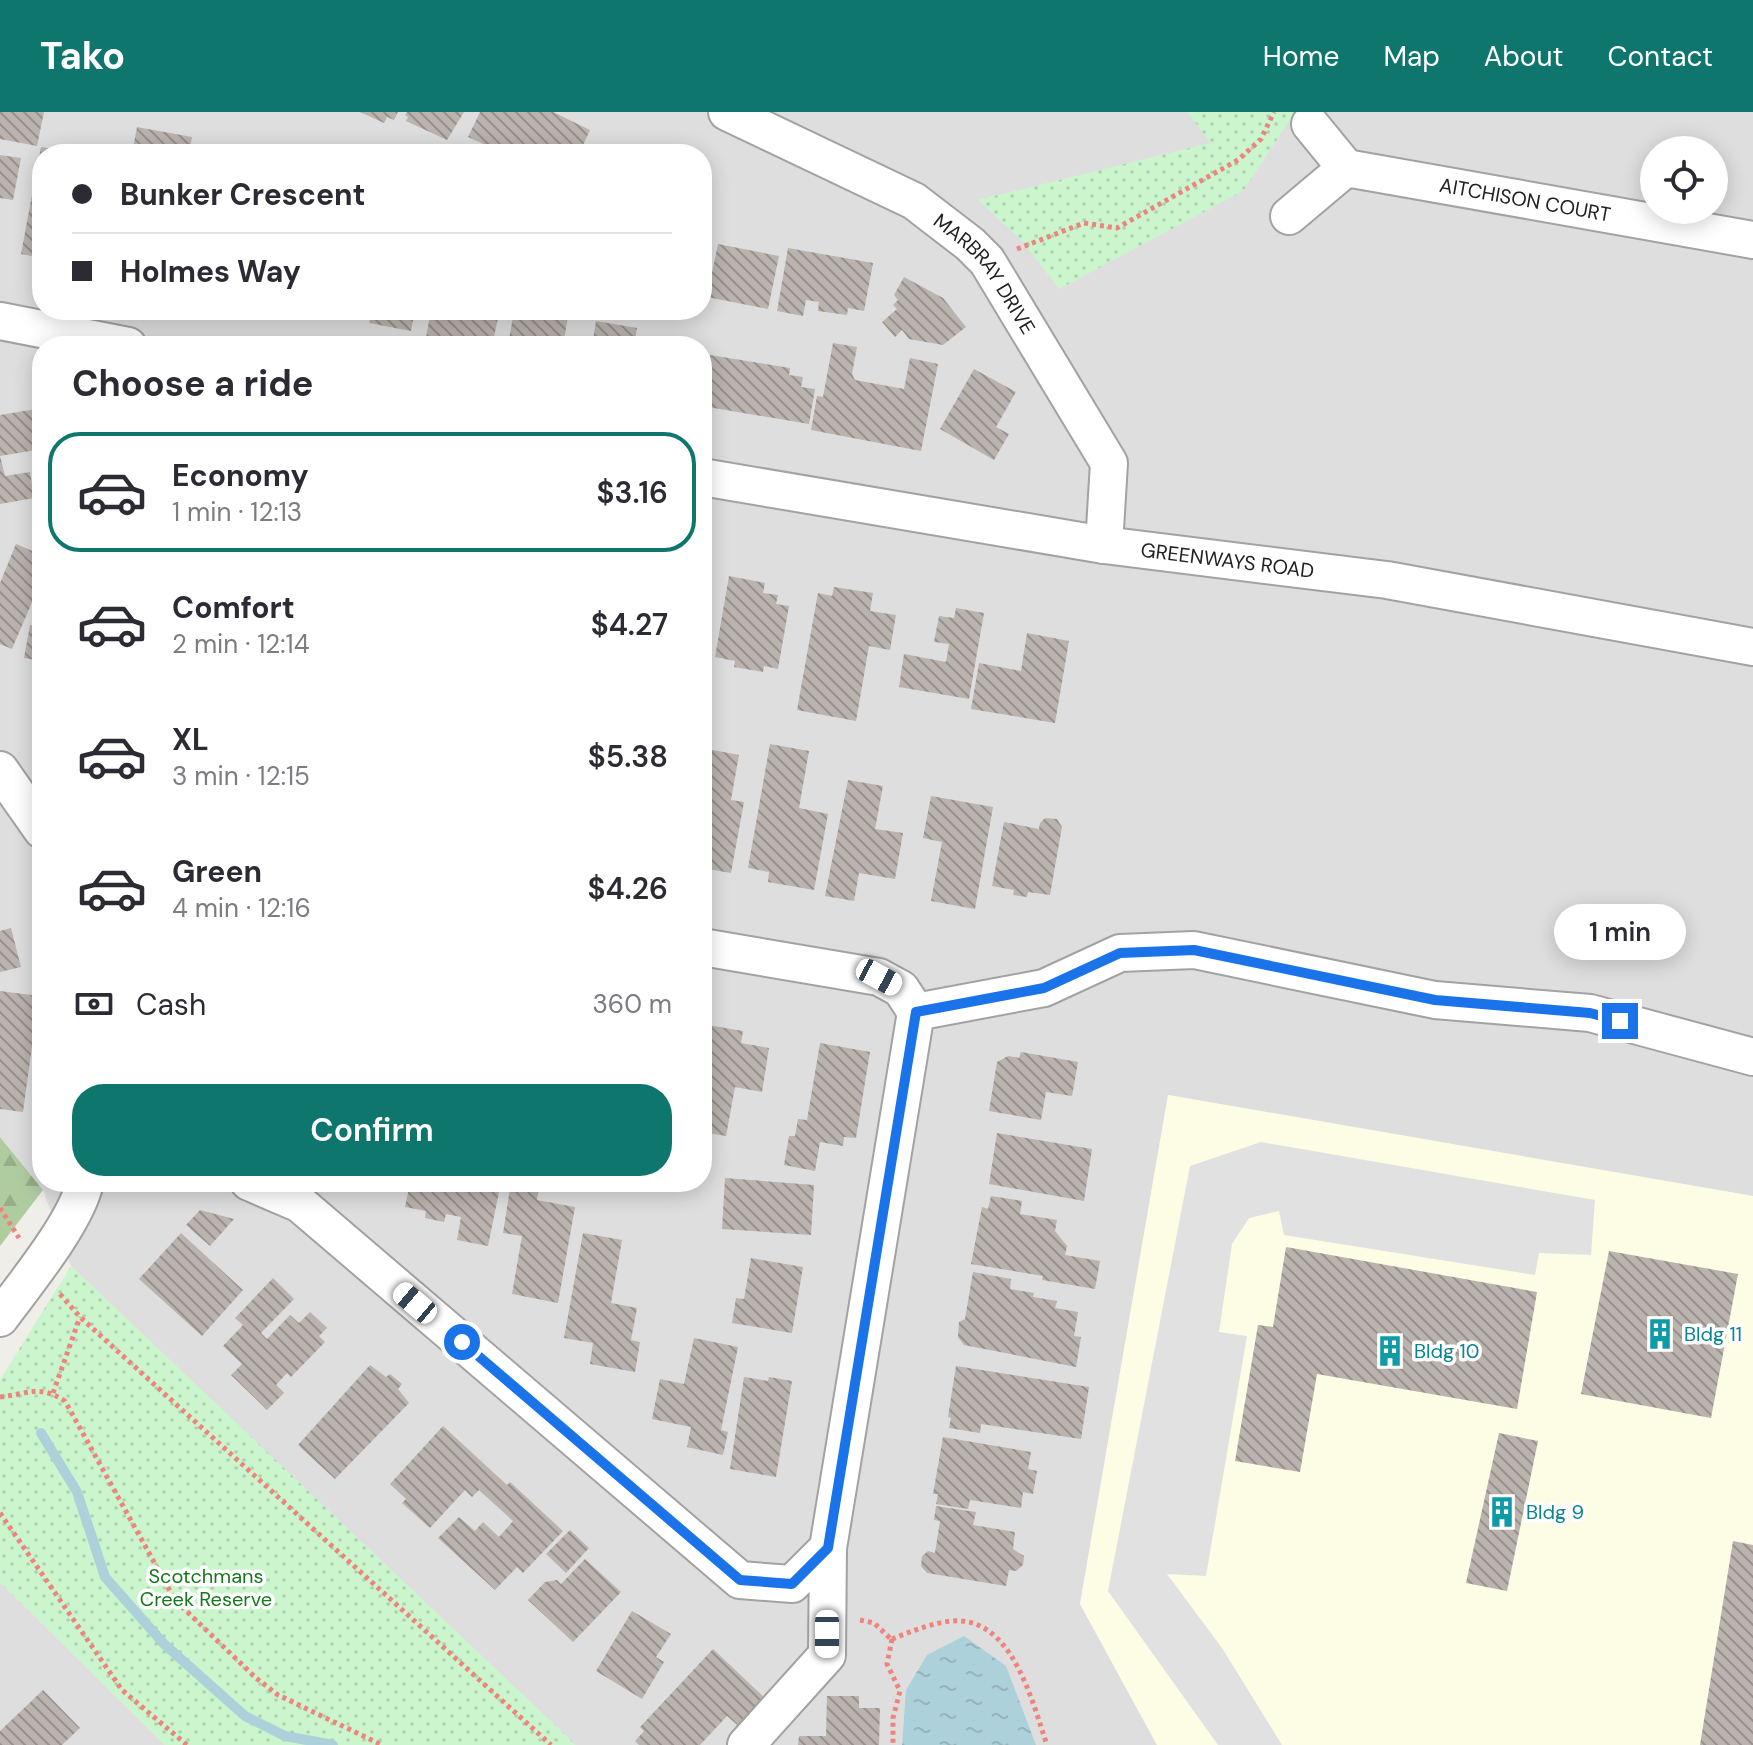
<!DOCTYPE html>
<meta charset="utf-8">
<style>
body{margin:0;font-family:"DM Sans",sans-serif;background:#f7f7f7;color:#2b2b33;height:100vh;display:flex;flex-direction:column;font-size:30px;white-space:nowrap}
*{box-sizing:border-box;margin:0}
p{font-size:26px;color:#7c7c81}
.icon{flex:none;width:44px;height:44px;fill:none;stroke:currentColor;stroke-width:2;stroke-linecap:round;stroke-linejoin:round}
.map{position:relative;flex:1;overflow:hidden}
.drawer{position:absolute;left:32px;top:224px;width:680px;height:856px;display:flex;flex-direction:column;background:#fff;border-radius:32px;box-shadow:0 4px 20px #0003}
.drawer>*{flex:none}
.hud{position:absolute;left:32px;top:32px;width:680px;height:176px;border-radius:32px;box-shadow:0 4px 20px #0003;display:grid;align-content:center;height:176px;padding:0 40px;background:#fff}
.fabs{position:absolute;left:1640px;top:24px;display:grid;gap:16px}
.fabs a{display:grid;place-items:center;width:88px;height:88px;border-radius:50%;background:#fff;box-shadow:0 4px 20px #0003;font-size:40px}
.end{position:absolute;width:36px;height:36px;margin:-18px;border:10px solid #1a73e8;background:#fff;box-shadow:0 0 0 4px #fff}
.from{border-radius:50%}
.bubble{position:absolute;height:56px;border-radius:28px;background:#fff;box-shadow:0 4px 20px #0003;font-size:26px;font-weight:600;line-height:56px;text-align:center}
.car{position:absolute;width:24px;height:48px;margin:-24px -12px;border-radius:10px;box-shadow:0 0 6px 2px #0007;background:linear-gradient(#fff 24%,#345 0 40%,#fff 0 76%,#345 0 86%,#fff 0)}
.hud b{display:flex;align-items:center;gap:28px;height:76px;font-size:30px}
.hud b+b{border-top:2px solid #e1e1e2}
.hud i{width:20px;height:20px;background:#2b2b33}
ul{padding:0;list-style:none}
li{display:flex;align-items:center;gap:24px;height:120px;margin:0 16px 12px;padding:0 24px;border:4px solid transparent;border-radius:32px}
li div{flex:1}
li b{display:block;font-size:30px}
li em{font-style:normal;font-weight:600}
li.current{border-color:#0f766e}
li>.icon{width:72px;height:72px;stroke-width:1.5}
h2{padding:0 40px;font-size:36px;line-height:96px}
.pay{display:flex;align-items:center;gap:20px;height:88px;padding:0 40px;font-size:30px}
.pay p{margin-inline-start:auto}
.action{display:flex;gap:16px;margin-top:auto;padding:16px 40px}
.action a{flex:1;height:92px;border-radius:32px;background:#0f766e;color:#fff;font-size:32px;font-weight:600;line-height:92px;text-align:center}
header{display:flex;align-items:center;gap:48px;box-sizing:border-box;height:112px;padding:0 40px;background:#0f766e;color:#fff}
header strong{font-size:38px}
nav{display:flex;gap:44px;margin-inline-start:auto;font-size:28px}
.map>svg:first-child{display:block}
</style>
<header>
<strong>Tako</strong>
<nav><a>Home</a><a>Map</a><a>About</a><a>Contact</a></nav>
</header>
<div class="map">
<svg width="1753" height="1633" viewBox="0 0 1753 1633">
<defs>
<pattern id="forest-firs" width="22" height="20" patternUnits="userSpaceOnUse" patternTransform="scale(2)"><rect width="22" height="20" fill="#afcca1"/><path d="M5 1l3.5 6h-7zM16 11l3.5 6h-7z" fill="#96af8a"/></pattern>
<pattern id="park-dots" width="8" height="8" patternUnits="userSpaceOnUse" patternTransform="scale(2)"><rect width="8" height="8" fill="#cbf5cd"/><path d="M2 2h.1M6 6h.1" fill="none" stroke="#aed2b0" stroke-width="1.8" stroke-linecap="round"/></pattern>
<pattern id="water-ripples" width="26" height="14" patternUnits="userSpaceOnUse" patternTransform="scale(2)"><rect width="26" height="14" fill="#add1da"/><path d="M2 4q2-2 4 0t4 0M15 11q2-2 4 0t4 0" fill="none" stroke="#95b3bb"/></pattern>
<pattern id="building-back-hatch" width="6" height="6" patternUnits="userSpaceOnUse" patternTransform="scale(2)"><rect width="6" height="6" fill="#bab3ae"/><path d="M-1 5l2 2M0 0l6 6M5-1l2 2" fill="none" stroke="#97918d"/></pattern>
</defs>
<rect width="100%" height="100%" fill="#f0eee9"/>
<path fill="#dfdede" fill-rule="evenodd" d="M0,0H1753V1084L1168,983L1080,1492L1157,1633H572L71,1154L43,1078L0,1025ZM1654,38H1714V98H1654ZM42,42H702V198H42ZM42,234H702V1070H42Z
M0,1470L165,1633H0Z"/>
<path fill="#fdfce5" d="M1168,983L1753,1084V1633H1157L1080,1492Z"/>
<path fill="url(#forest-firs)" d="M0,1025L43,1078L0,1134Z"/>
<path fill="url(#park-dots)" d="M1188,0H1295L1243,79L1059,177L1023,130L978,88L1210,31Z
M71,1154L576,1633H165L0,1470V1268Z"/>
<path fill="#e1e1e1" d="M1261,1030L1595,1088L1591,1143L1539,1141L1535,1163L1284,1123L1279,1099L1249,1106L1232,1132L1219,1220L1247,1224L1206,1464L1167,1462L1222,1536L1282,1633H1218L1108,1479L1190,1054Z"/>
<path fill="url(#water-ripples)" d="M964,1524L1006,1554L1036,1633H902L906,1578L927,1543Z"/>
<g fill="none" stroke-linecap="round" stroke-linejoin="round">
<path stroke="#add1da" stroke-width="10" d="M41,1321L77,1380L105,1465L164,1532L245,1604L285,1624L333,1633"/>
</g>
<path fill="url(#building-back-hatch)" d="M0,0H44L37,34L0,27Z
M360,0H398L394,8L387,5L384,11Z
M407,0H464L447,28L406,9L408,5L405,3Z
M480,0H553L590,18L579,42H505L468,25Z
M137,15L192,25L189,42H132Z
M41,35L70,40L42,42V146L21,142Z
M0,43L21,46L13,88L0,86Z
M718,132L779,144L768,197L707,185Z
M788,136L873,151L864,199L848,196L847,203L818,199L819,190L806,188L803,204L777,199Z
M904,165L943,186L966,215L943,233L909,227L902,218L895,225L882,210L897,197L893,193L898,188L894,183Z
M372,198H415L411,219L369,211Z
M431,198H489L488,204L498,206L492,234H439L425,231Z
M514,198H569L563,234H544L509,228Z
M596,209L637,216L634,234H592Z
M833,231L857,235L852,262L855,268L904,277L910,246L938,252L921,339L811,318L817,284L823,285Z
M710,243L790,256L789,263L803,265L801,275L815,277L809,312L702,294Z
M974,257L1016,280L996,315L1009,322L994,348L940,317Z
M36,297L42,337L0,344L5,364L30,360L34,386L0,392V303Z
M16,432L42,443V467L12,537L0,532V471Z
M729,464L765,471L763,481L778,483L776,492L789,494L778,557L764,554L763,560L734,555L735,549L715,545Z
M834,475L873,481L870,499L896,503L890,538L869,534L856,609L797,598L818,481L832,484Z
M956,496L984,501L969,587L899,575L904,542L946,550L949,532L934,530L939,504L954,506Z
M30,513L42,515V549L24,546Z
M1027,521L1069,529L1055,611L971,597L979,551L1021,559Z
M770,632L809,639L799,696L828,702L814,778L768,770L769,760L748,756Z
M702,636L739,643L731,688L744,690L731,761L702,756Z
M848,668L883,674L875,717L903,721L895,767L859,761L854,789L825,784Z
M931,684L993,695L975,797L931,789L942,730L923,726Z
M1045,706L1057,707L1062,715L1050,783L1028,780L1027,785L1013,783L1014,778L992,774L1004,710L1039,717L1040,711Z
M11,816L21,855L0,860V819Z
M0,879L39,884L23,1000L0,997Z
M702,912L743,919L741,931L769,936L762,980L735,975L726,1024L702,1020Z
M820,931L870,940L856,1026L844,1025L843,1034L820,1030L815,1059L784,1053L789,1024H795L798,1007L807,1008Z
M1021,940L1078,950L1072,984L1046,980L1041,1008L989,999L997,950L1008,944L1019,946Z
M997,1021L1092,1037L1084,1089L989,1072Z
M725,1066L814,1073L811,1123L722,1117Z
M410,1070H501L488,1134L457,1128L461,1105L446,1102L444,1110L425,1106L426,1099L405,1095Z
M511,1070L540,1071L537,1088L575,1095L558,1191L512,1182L522,1124L503,1121Z
M991,1084L1022,1089L1020,1102L1057,1108L1055,1119L1067,1134L1065,1143L1100,1149L1095,1177L1042,1168L1043,1164L971,1152L982,1095L988,1097Z
M200,1098L234,1107L210,1134L186,1113Z
M181,1121L243,1178L202,1224L139,1167Z
M583,1121L622,1128L611,1191L637,1196L631,1228L640,1230L635,1260L590,1252L593,1231L564,1226Z
M1286,1135L1537,1180L1517,1297L1317,1262L1300,1360L1235,1349L1258,1213L1273,1215Z
M1609,1139L1738,1162L1711,1306L1581,1282Z
M751,1146L803,1155L792,1221L732,1211L736,1186L744,1187Z
M973,1160L1011,1167L1010,1177L1034,1181L1033,1185L1057,1189L1055,1196L1078,1200L1074,1224L1081,1225L1076,1255L964,1233L958,1225L959,1210L965,1207Z
M273,1166L294,1187L261,1221L267,1227L290,1203L299,1211L310,1200L327,1216L319,1224L325,1230L291,1265L287,1261L276,1273L284,1281L267,1298L231,1263L242,1252L223,1234L243,1213L235,1206Z
M694,1226L738,1235L721,1318L728,1320L723,1343L687,1335L691,1315L652,1307L660,1267L684,1272Z
M370,1253L386,1265L390,1262L402,1272L398,1277L409,1291L335,1367L298,1333Z
M956,1254L1089,1275L1081,1327L981,1312L980,1321L949,1316L951,1306L948,1305Z
M744,1265L768,1269L769,1265L792,1269L776,1365L730,1357Z
M443,1314L507,1373L510,1370L563,1419L523,1461L517,1455L495,1478L438,1426L459,1405L475,1419L483,1410L499,1425L513,1409L479,1378L472,1385L465,1378L430,1416L402,1391L406,1387L390,1372Z
M1499,1321L1538,1329L1507,1479L1466,1471Z
M943,1325L1031,1340L1028,1357L1037,1359L1033,1382L1023,1380L1021,1396L970,1388L968,1397L936,1392L938,1382H933Z
M936,1394L976,1400L973,1413L1015,1420L1013,1437L1024,1444L1023,1453L1016,1459L1009,1458L1006,1474L927,1461L921,1454L922,1444L928,1439L935,1441L940,1409L934,1408Z
M570,1418L589,1436L566,1461L546,1442Z
M1733,1429L1753,1433V1633H1700Z
M585,1447L621,1480L573,1530L528,1488L545,1470L557,1468L561,1472Z
M632,1499L671,1522L656,1545L664,1550L642,1587L596,1559Z
M713,1537L769,1590L743,1618L727,1604L700,1633H639L635,1629L644,1619L640,1615Z
M43,1578L80,1616L62,1633H0V1619Z
M827,1584H859V1596H880L879,1633H798L799,1624H826Z"/>
<g fill="none" stroke-linecap="round" stroke-linejoin="round">
<defs>
<g id="street">
<path id="s1" d="M727,0L914,89L970,132L987,149L1109,351L1104,433"/>
<path id="s2" d="M1346,56L1753,128"/>
<path d="M1289,104L1346,56L1310,12"/>
<path d="M0,209L128,234"/>
<path id="s3" d="M702,365L1104,433L1387,468L1753,535"/>
<path d="M0,658L42,718"/>
<path d="M916,900L1044,876L1120,841L1194,838L1435,888L1590,901L1753,945"/>
<path d="M249,1070L300,1092L740,1468L792,1472L828,1436L916,900L901,877L879,865L702,835"/>
<path d="M0,1206C25,1172 77,1109 85,1070"/>
<path d="M746,1633L827,1543L828,1436"/>
</g>
</defs>
<use href="#street" stroke="#a2a2a2" stroke-width="40"/>
<path stroke="#ee847c" stroke-width="5" stroke-dasharray="4 4" stroke-linecap="butt" d="M1017,137L1084,111L1117,116L1238,48L1261,27L1274,0
M0,1096L19,1126
M60,1182L80,1205L551,1633
M53,1281L80,1205
M0,1285C29,1282 38,1272 65,1289L175,1488L256,1566L278,1583L382,1633
M0,1401L122,1578L187,1633
M860,1508L874,1511L891,1527
M892,1527C910,1520 931,1511 952,1509C1012,1504 1032,1589 1047,1633
M892,1527L887,1552L900,1579L893,1606V1633"/>
<use href="#street" stroke="#fff" stroke-width="36"/>
</g>
<g fill="none" stroke-linecap="round" stroke-linejoin="round">
<path stroke="#1a73e8" stroke-width="10" d="M462,1230L740,1468L792,1472L828,1436L916,900L1044,876L1120,841L1194,838L1435,888L1590,901L1620,909"/>
</g>
<defs>
<symbol id="building-bare" viewBox="-9 -9 18 18"><path d="M-4-6H4V6H1V3H-1V6H-4ZM-2.5-4.3h1.7v1.8h-1.7ZM.8-4.3h1.7v1.8H.8ZM-2.5-1h1.7V.8h-1.7ZM.8-1h1.7V.8H.8Z" fill="#0f9aa8" stroke="#fff" stroke-width="2.5" paint-order="stroke"/></symbol>
</defs>
<g fill-rule="evenodd">
<use href="#building-bare" x="1638" y="1200" width="44" height="44"/>
<use href="#building-bare" x="1368" y="1217" width="44" height="44"/>
<use href="#building-bare" x="1480" y="1378" width="44" height="44"/>
</g>
<g text-anchor="middle" stroke-width="7" stroke-linejoin="round" paint-order="stroke">
<g font-size="20" fill="#212121" stroke="#fff">
<text dy="7" stroke="none"><textPath href="#s2" startOffset="182">AITCHISON COURT</textPath></text>
<text dy="7" stroke="none"><textPath href="#s1" startOffset="310">MARBRAY DRIVE</textPath></text>
<text dy="7" stroke="none"><textPath href="#s3" startOffset="532">GREENWAYS ROAD</textPath></text>
</g>
<g font-size="20" fill="#0d838f" stroke="#fff" text-anchor="start">
<text x="1684" y="1229">Bldg 11</text>
<text x="1414" y="1246">Bldg 10</text>
<text x="1526" y="1407">Bldg 9</text>
</g>
<g font-size="20" fill="#16781b" stroke="#fff">
<text x="206" y="1471">Scotchmans<tspan x="206" dy="23">Creek Reserve</tspan></text>
</g>
</g>
</svg>
<div class="fabs">
<a><svg class="icon" aria-label="locate" viewBox="0 0 24 24"><circle cx="12" cy="12" r="6"/><path d="M12 2v4M12 18v4M2 12h4M18 12h4"/></svg></a>
</div>
<i class="end from" style="left:462px;top:1230px"></i>
<i class="end" style="left:1620px;top:909px"></i>
<div class="bubble" style="left:1554px;top:792px;width:132px">1 min</div>
<i class="car" style="left:879px;top:865px;rotate:118deg"></i>
<i class="car" style="left:415px;top:1191px;rotate:310deg"></i>
<i class="car" style="left:827px;top:1522px;rotate:180deg"></i>
<div class="hud">
<b><i class="from"></i>Bunker Crescent</b>
<b><i></i>Holmes Way</b>
</div>
<section class="drawer">
<h2>Choose a ride</h2>
<ul>
<li class="current"><svg class="icon" aria-label="car" viewBox="0 0 24 24"><path d="M5 17H2v-5l4-1 3-4h7l3 4 3 1v5h-3M9 17h6M6 11h13"/><circle cx="7" cy="17" r="2"/><circle cx="17" cy="17" r="2"/></svg><div><b>Economy</b><p>1 min · 12:13</p></div><em>$3.16</em></li>
<li><svg class="icon" aria-label="car" viewBox="0 0 24 24"><path d="M5 17H2v-5l4-1 3-4h7l3 4 3 1v5h-3M9 17h6M6 11h13"/><circle cx="7" cy="17" r="2"/><circle cx="17" cy="17" r="2"/></svg><div><b>Comfort</b><p>2 min · 12:14</p></div><em>$4.27</em></li>
<li><svg class="icon" aria-label="car" viewBox="0 0 24 24"><path d="M5 17H2v-5l4-1 3-4h7l3 4 3 1v5h-3M9 17h6M6 11h13"/><circle cx="7" cy="17" r="2"/><circle cx="17" cy="17" r="2"/></svg><div><b>XL</b><p>3 min · 12:15</p></div><em>$5.38</em></li>
<li><svg class="icon" aria-label="car" viewBox="0 0 24 24"><path d="M5 17H2v-5l4-1 3-4h7l3 4 3 1v5h-3M9 17h6M6 11h13"/><circle cx="7" cy="17" r="2"/><circle cx="17" cy="17" r="2"/></svg><div><b>Green</b><p>4 min · 12:16</p></div><em>$4.26</em></li>
</ul>
<div class="pay"><svg class="icon" aria-label="cash" viewBox="0 0 24 24"><path d="M3 7h18v10H3z"/><circle cx="12" cy="12" r="2"/></svg>Cash<p>360 m</p></div>
<div class="action"><a>Confirm</a></div>
</section>
</div>
